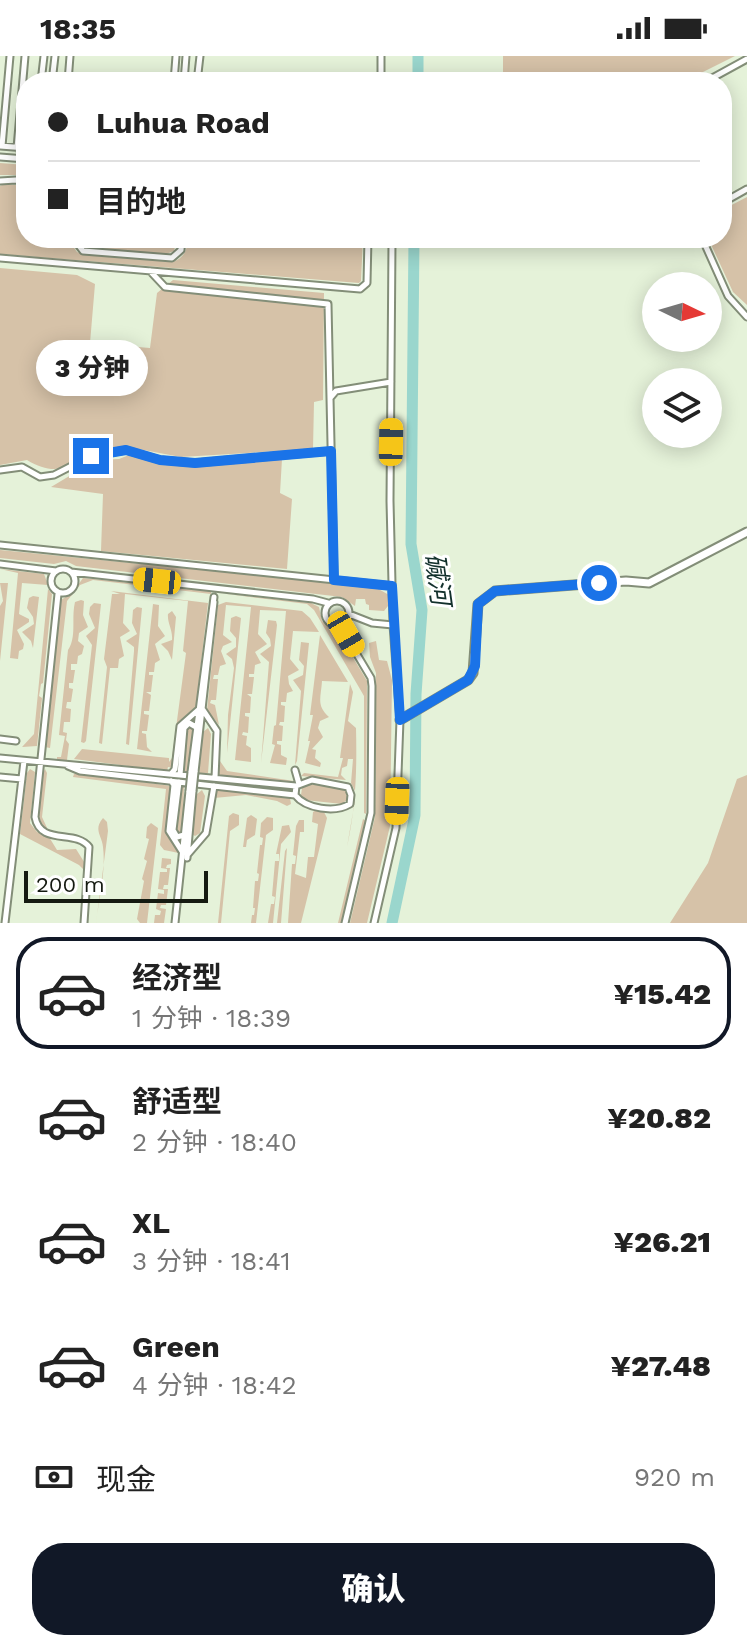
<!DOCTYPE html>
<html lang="zh">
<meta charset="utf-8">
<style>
body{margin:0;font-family:"Work Sans","Noto Sans SC",sans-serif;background:#f6f6f6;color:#222;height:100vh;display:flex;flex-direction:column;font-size:30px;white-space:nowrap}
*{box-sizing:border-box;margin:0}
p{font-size:26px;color:#767676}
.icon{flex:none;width:44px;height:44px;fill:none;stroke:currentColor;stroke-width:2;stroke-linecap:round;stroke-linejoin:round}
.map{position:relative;height:867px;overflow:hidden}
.drawer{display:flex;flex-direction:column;background:#fff;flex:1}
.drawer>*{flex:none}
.hud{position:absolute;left:16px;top:16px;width:716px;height:176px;border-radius:32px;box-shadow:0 4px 20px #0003;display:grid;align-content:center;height:176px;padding:0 32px;background:#fff}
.needle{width:52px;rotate:95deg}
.fabs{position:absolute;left:642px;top:216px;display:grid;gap:16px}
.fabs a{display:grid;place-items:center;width:80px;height:80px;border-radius:50%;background:#fff;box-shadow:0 4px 20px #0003;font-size:40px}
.scale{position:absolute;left:24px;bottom:20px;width:184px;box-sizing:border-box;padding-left:8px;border:4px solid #151a11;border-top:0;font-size:22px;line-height:28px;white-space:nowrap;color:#151a11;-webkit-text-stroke:6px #fff;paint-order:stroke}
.end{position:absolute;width:36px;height:36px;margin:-18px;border:10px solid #1a73e8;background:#fff;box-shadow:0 0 0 4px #fff}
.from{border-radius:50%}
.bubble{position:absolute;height:56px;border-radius:28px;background:#fff;box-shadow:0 4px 20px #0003;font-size:26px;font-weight:800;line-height:56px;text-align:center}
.car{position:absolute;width:24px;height:48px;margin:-24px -12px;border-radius:10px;box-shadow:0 0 6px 2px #0007;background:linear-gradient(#f5c518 24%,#345 0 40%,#f5c518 0 76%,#345 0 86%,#f5c518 0)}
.hud b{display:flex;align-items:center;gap:28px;height:76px;font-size:30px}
.hud b+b{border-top:2px solid #e0e0e0}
.hud i{width:20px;height:20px;background:#222}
ul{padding:14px 0 0;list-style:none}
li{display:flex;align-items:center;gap:24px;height:112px;margin:0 16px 12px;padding:0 16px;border:4px solid transparent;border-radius:32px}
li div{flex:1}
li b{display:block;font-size:30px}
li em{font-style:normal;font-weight:800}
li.active{border-color:#111827}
li>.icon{width:72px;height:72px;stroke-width:1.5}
.pay{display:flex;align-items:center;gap:20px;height:88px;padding:0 32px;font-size:30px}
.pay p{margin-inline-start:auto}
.primary-button{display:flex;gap:16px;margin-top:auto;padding:16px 32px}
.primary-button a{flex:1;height:92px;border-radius:32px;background:#111827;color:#fff;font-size:32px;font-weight:800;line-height:92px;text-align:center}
.status{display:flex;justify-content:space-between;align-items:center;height:56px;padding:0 40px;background:#fff;direction:ltr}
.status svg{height:22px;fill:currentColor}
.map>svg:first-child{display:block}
</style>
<div class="status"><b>18:35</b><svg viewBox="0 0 49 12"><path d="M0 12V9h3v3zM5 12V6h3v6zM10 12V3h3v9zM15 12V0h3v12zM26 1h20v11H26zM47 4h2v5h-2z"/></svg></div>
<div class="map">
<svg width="747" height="867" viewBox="0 0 747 867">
<rect width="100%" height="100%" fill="#e5f2d9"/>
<path fill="#d6c2a8" d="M503,0H735L683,26H503Z
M0,107L26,109V119H0Z
M4,128L26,130V182H67L77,196L84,199L173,206C185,201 187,194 188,182H363L361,225L359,227L0,198V130Z
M747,141V249L733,236L708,182H722V154Z
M78,182H177L174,195L166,198L83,191Z
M0,212L77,219L95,228L90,287L150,292L157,237L173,224L324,237L323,344L314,346L313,393L181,401L122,390L106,396L92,392L88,384C76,414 55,421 27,404L0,409Z
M129,399L164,409L197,410L282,403L280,437L292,443L287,513L101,495L103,438L51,431L96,404L119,403Z
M0,494L375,531L389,539L388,550L384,555L369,554V549L366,548L365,543H356L355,550L342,541L76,510L66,505L54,508L0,502Z
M0,513L44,518L48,529L22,527L19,558L29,563V566L17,574L24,588L23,593L19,595L18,603L10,602L18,517Z
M83,522L211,535V538L93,524L80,529L67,545L50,692L45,691L61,544L73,536Z
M0,527H8L0,605V550L3,545Z
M48,533L52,538L43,627L41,628L39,640L42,642L37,690L22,691L34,678Z
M111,535L208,547L196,650L178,667L173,712L168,711L167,715L74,703L82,693L169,702V706L172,702L186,597L183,595L188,545L125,538L123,567L130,575L120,581L124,600L119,603L118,612H110L102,688L99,687L107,611L104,603L112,538H120Z
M219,537L311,547L319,551L322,565L339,578L367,625L366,758L364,757V640L314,554L307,548Z
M33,540L39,541L33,592L31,585L22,576L34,568L33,561L27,552L29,542Z
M81,544L84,545L83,559L88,571L79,577L78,585L84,590L82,598L78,600L77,608H71V614H75L73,627H69V632L73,633L71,646H67L66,652L71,653L70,666H64L63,676L67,677L66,684L69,688L67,704H57V701H61L65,680L59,679L68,594C77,581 71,562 75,546Z
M226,546L302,555L310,562L319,576L293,575L290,603L299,614L288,620L289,628L293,635L287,637L286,646H281V649L285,650L284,666H280L279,669L283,670L282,685H277V688L281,689V699L287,702L286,709L270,707L275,689L272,688L274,670L276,669L286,555L260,554L258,578L267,588L255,596L261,607L255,609L254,618H249V621H254L252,638H247L251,641L250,657H245V660L249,661L248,677L243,676L242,679L247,680L246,689L251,692V706L235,704L251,551L226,549L223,579L232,586L223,590L221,595L226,608L220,610L218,619H214L213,623H218L216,644H211L210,647L215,649L219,669L207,654L218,549Z
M94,547L101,548L86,685L84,687L81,686L92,589L86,580L95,572L89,558L90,551Z
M153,548L159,549L158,570L165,580L155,588L160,604L155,607L154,616H149V619H153L151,636H146L151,639L149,655H144V658L149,659L147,675H142V677L146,678L147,691L152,696L137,693Z
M137,551L142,552L129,689L126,688L134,595V591L126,585L137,578L132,567L133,554Z
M172,555L176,561L172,604L168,595L161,588L172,584C173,574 167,567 168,558Z
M236,560L241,562L227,697L228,659L234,612L232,603L226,598L236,591V582L230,575L231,562Z
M268,564L276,565L277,569L261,707L269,606L260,598L271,590L270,583L266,577Z
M320,579L348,626L322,625C321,642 316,649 329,661L320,665L318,672L323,681L312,693L316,694L315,702L321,707L320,711L305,707L310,685H308L313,659H310Z
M376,585L379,604L387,605L392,624L390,770L367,867H350L375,761L376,617L370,601L369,587Z
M301,586L309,587L297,705L295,709L301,635L293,624L303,619L304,610L299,604Z
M350,628L353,636L348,665L356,672C357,713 356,750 347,791L355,744V735L351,727L353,703H348L347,710L342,712L341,719L346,724L301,720L304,717L338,721L343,702H340Z
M190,670L194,676L189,715H183L186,676Z
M208,672L211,678L208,717L199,718L203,676Z
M218,698L220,705L227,715L294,725L286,728L218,719Z
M30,713L35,716L30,767L37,776L49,781L57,794L76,793L86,809L85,815L79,809L20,778L27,717Z
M45,713L47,717L42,761L48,774C31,763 41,735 43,717Z
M77,717L171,730L166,775L179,797L164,794L160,789L166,733L73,721L74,718Z
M747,719V867H670L708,807L737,723Z
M309,728L343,732L348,737V743L342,748L305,744L301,739L302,732Z
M184,730L183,774L179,779L175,775L180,731Z
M218,733L287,740L290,742L291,748L287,750L277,745L246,739L214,742L215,735Z
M202,734L205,740L200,777L195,780L192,778L197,738Z
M316,754H323L327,762L301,867H288L292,808H295L296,800L293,799L296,770L299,764H304V776H300L295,818L306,822L308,801H314L318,768L312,766L313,756Z
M233,757L239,759V769L230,775L221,867H218L229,760Z
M251,759L257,763L255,779L247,784L246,791H243L247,762Z
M267,761L273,762V774L266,779L256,867H251L252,859H254L255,852H253L255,825H258L259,818L257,817L260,789H262L263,782L260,781L261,767Z
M103,762L107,766L108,775L96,867C99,843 106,815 103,791C102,779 93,774 103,762Z
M363,763L366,765L341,867H338Z
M151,767L158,772L147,867H140L137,863L144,825L142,823L147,805L144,803L149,783L146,782L147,771Z
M289,769L291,776L281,788L273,867H268L271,848H274L275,841L272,840L275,805H279V798H276L282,770Z
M287,792L281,867H277L285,795Z
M162,802L171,803V808L167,809L166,812H170L168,829H164L163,833H168L166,849H161L160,852L166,853L164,867H154L155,859H160L161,855L156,853L158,837L164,838V834L158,833L160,816H167V813L161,812Z"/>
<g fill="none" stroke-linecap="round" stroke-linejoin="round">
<path stroke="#9ad6cd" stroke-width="11" d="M418,26V0
M392,867L415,759L416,638L422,554L411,488L414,182"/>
<defs>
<path id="street" d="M381,0V26
M41,26L44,0
M52,26L55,0
M68,26L70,0
M174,26L176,0
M184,26L186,0
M197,26L200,0
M705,26L747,3
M0,90L26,92
M2,90L10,0
M17,92L25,0
M0,101L26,103
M0,125L16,124L26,126
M722,147L747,133
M73,182L83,195L172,202L181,194L182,182
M702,182L728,240L747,261
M392,186L400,182
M0,202L360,233L367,227L368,182
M150,215L165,231L328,248L330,342
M0,414L22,411L40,421L54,419L91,400L126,394L160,404L195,407L331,395
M0,489L392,530
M0,508L56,515
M51 525a12 12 0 1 1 24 0a12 12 0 1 1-24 0Z
M71,516L313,543L328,547
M334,524L330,342L336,335L391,326
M58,538L35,761C40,790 76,773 89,791L84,867
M325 557a12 12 0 1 1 24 0a12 12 0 1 1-24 0Z
M349,558L372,567L393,569
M340,570L371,622L372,630L371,757L345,867
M203,654L217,675L215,722
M0,683L16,685
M0,702L296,730
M68,710L80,715L295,739
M295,714L299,728
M191,716L214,541
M195,716L214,546
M171,718L175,713L180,670L198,654
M180,719L184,672L189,667L196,671
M0,721L22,723
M312,724L348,731L351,739L350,748C335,757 306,753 295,739L296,730Z
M171,725L174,729L169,775L183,797
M179,726L173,774L177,781L184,779
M188,798L206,777L214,730
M187,802L193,735
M5,867L24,705
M175,867L189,735
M374,867L396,772L400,664L393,569L390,445L392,186L389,182"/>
<path id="secondary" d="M400,664L468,624L473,617L478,548L495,535L626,525L649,527L747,476"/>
</defs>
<use href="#street" stroke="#838e78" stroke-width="9"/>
<use href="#secondary" stroke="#838e78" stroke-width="11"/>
<use href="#street" stroke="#fff" stroke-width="5"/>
<use href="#secondary" stroke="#fff" stroke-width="7"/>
<defs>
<path id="street-bridge" d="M189,735L191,716
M193,735L195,716"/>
</defs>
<use href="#street-bridge" stroke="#838e78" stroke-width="9" stroke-linecap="butt"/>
<use href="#street-bridge" stroke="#fff" stroke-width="5"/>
</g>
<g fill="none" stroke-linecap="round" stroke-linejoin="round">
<path stroke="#1a73e8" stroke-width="10" d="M91,400L126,394L160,404L195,407L331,395L334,524L392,530L400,664L468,624L475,610L478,548L495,535L599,527"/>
</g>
<g text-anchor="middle" stroke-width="6" stroke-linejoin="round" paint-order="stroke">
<g font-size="26" font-style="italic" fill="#12302c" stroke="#fff">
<text transform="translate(438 523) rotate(82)" y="9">碱河</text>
</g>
</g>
</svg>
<div class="fabs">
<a><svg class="needle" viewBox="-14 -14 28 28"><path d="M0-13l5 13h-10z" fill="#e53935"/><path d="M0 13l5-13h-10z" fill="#767676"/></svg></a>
<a><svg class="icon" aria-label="layers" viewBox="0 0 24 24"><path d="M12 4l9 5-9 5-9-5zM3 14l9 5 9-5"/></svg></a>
</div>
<div class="scale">200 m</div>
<i class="end from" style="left:599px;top:527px"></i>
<i class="end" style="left:91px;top:400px"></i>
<div class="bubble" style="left:36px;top:284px;width:112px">3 分钟</div>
<i class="car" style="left:391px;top:386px;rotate:1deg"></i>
<i class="car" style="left:157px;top:525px;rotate:276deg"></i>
<i class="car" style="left:346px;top:578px;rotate:150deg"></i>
<i class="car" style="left:397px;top:745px;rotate:182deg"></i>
<div class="hud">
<b><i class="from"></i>Luhua Road</b>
<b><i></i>目的地</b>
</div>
</div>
<section class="drawer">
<ul>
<li class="active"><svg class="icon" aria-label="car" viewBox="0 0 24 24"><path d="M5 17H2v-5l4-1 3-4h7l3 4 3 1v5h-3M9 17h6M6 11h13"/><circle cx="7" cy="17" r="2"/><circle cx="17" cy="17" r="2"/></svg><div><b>经济型</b><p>1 分钟 · 18:39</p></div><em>¥15.42</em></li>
<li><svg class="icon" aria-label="car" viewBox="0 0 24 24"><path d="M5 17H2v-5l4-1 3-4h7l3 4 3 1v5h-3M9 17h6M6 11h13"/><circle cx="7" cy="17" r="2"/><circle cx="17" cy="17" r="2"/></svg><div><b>舒适型</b><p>2 分钟 · 18:40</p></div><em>¥20.82</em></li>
<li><svg class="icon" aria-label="car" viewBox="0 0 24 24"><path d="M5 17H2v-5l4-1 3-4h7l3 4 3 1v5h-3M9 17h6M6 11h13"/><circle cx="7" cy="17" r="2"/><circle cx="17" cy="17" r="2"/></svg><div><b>XL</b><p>3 分钟 · 18:41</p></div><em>¥26.21</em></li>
<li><svg class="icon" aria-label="car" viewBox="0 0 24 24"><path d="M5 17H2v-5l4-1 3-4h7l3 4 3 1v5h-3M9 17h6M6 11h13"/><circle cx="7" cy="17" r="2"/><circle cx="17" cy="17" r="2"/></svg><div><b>Green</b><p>4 分钟 · 18:42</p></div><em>¥27.48</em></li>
</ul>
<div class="pay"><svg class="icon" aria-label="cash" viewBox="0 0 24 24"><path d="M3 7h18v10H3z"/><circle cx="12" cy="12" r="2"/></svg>现金<p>920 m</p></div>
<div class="primary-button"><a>确认</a></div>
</section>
